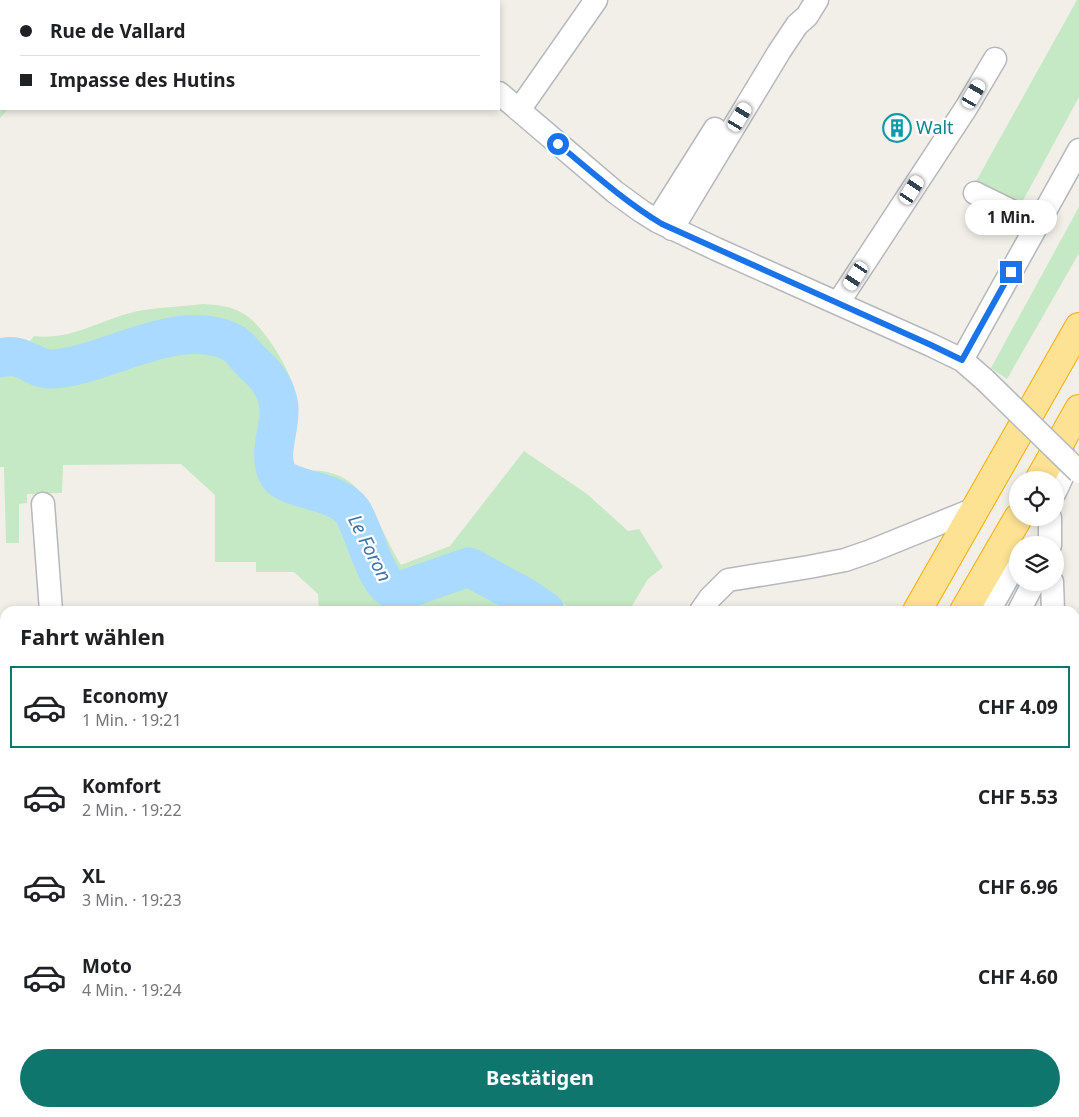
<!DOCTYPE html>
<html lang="de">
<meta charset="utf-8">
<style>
body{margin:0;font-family:"Noto Sans",sans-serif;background:#f6f6f6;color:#202124;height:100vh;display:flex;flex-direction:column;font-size:19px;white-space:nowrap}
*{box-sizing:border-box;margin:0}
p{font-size:16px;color:#757577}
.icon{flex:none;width:28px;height:28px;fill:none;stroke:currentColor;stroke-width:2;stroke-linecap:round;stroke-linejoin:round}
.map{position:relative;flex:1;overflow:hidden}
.panel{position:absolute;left:0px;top:606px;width:1080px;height:511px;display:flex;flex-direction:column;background:#fff;border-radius:15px 15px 0 0;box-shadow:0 2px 8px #0003}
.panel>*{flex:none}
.hud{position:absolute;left:0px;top:0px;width:500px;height:110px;box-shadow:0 2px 8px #0003;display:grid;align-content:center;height:110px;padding:0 20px;background:#fff}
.fabs{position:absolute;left:1009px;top:471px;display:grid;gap:10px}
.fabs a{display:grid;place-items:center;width:55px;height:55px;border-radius:50%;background:#fff;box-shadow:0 2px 8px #0003;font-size:25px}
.end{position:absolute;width:22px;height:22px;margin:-11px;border:6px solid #1a73e8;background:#fff;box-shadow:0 0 0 2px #fff}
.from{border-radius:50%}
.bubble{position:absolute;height:35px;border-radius:18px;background:#fff;box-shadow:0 2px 8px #0003;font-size:16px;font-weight:700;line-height:35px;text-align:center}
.car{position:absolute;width:15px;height:30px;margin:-15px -8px;border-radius:6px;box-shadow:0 0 4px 1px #0007;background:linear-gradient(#fff 24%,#345 0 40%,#fff 0 76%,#345 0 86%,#fff 0)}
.hud b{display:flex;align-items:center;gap:18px;height:48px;font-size:19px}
.hud b+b{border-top:1px solid #e0e0e0}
.hud i{width:12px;height:12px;background:#202124}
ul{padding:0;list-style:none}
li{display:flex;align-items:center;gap:15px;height:82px;margin:0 10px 8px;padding:0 10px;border:2px solid transparent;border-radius:0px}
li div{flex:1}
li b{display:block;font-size:19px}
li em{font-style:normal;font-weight:700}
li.active{border-color:#0f766e}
li>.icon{width:45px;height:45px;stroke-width:1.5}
h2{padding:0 20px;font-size:22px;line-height:60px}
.primary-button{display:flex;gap:10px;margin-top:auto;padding:10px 20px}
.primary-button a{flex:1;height:58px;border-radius:30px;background:#0f766e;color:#fff;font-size:20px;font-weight:700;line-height:58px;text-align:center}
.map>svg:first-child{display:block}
</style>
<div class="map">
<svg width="1079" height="1117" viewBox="0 0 1079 1117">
<rect width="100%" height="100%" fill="#f1efe8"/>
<path fill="#c5e8c5" d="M1077,0H1079V97L1019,208L974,185Z
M1,33V109H8L0,118Z
M1079,207V253L1007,379L991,368Z
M203,304C218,305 231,306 244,314C264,325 298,380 296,403C295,418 282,454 292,467C298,474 312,470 321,471C331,472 345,477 352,484C372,500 386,542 401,565L450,546L524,451L587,494L628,531L639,529L663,567L648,579L629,611H576L480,558L474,557L400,582L392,579L362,515L351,496L335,484L316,478L297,477L285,471L280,466L279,447L285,426L286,410L283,396L275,377L266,363L242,340L223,330L213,328L181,327L150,330L58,359H51L25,347L34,336C70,341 100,320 134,312C157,307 181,307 203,304Z
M192,341C219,346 228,350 248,370C254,377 264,384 267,393C277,421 260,452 271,480C281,502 329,498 346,514C356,522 357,537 360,548C365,565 373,597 394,600C409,603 452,581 469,575L528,611H319L318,594L294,572H256V562H215V495L181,464L63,465L62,493L27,494V503L19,504V543H6L4,467H0V366H15L42,380L129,354Z
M0,679H5V973L0,972Z
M1075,1003L1079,1004V1117H966L957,1113L1075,1112Z
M902,1112H952V1113C937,1116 916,1117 901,1114Z
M25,1113H60V1117H25Z
M220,1113V1112L335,1113L332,1117H221Z"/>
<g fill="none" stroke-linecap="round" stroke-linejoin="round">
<path stroke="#aadaff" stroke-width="39" d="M0,358C25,351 33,371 54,369C108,365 179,315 233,343C239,346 244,354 249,359C257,367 266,374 271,384C275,390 279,402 279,409C280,430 268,452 277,473C285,491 337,489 352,511C365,529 376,592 400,591L469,567L526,598L545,611
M1075,1094H1079"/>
<path stroke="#ccccc8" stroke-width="28" stroke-dasharray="28 14" stroke-linecap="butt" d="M601,1117L604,1112"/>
<defs>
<path id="minor" d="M389,0L391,1
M499,93L615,192L641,211L657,221L716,249L931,345L962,360L985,380
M519,110L596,0
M975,193L1038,224
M657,221L715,129
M672,229L779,52L797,25L807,16L817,0
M838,303L966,108L995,59
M962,360L1079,150
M1055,492L1062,477V442
M43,504L51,611
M1050,518V545
M1052,582L1053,611
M701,611L710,598L728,580L809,567L845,560L871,551L977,508
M989,611L1018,559
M1019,611L1034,582
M1075,940L1079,938
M0,1041L5,1042
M78,1112L80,1117
M15,1117L17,1112
M99,1117L103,1112
M365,1117L367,1112
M472,1117L475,1112
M548,1117L550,1112
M643,1117L647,1112
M671,1117L673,1112
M724,1117L727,1112
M856,1117L859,1112"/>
<path id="major" d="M783,1117L786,1112"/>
<path id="highway" d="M1039,480L1079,409
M917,611L1079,327
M964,611L1018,518"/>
</defs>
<use href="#minor" stroke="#b5b8bc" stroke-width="25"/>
<use href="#major" stroke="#f2c960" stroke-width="30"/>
<use href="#highway" stroke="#f9ab00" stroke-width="30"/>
<use href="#minor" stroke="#fff" stroke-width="22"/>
<use href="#major" stroke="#fff2af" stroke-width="28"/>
<use href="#highway" stroke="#fde293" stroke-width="28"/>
<defs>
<path id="minor-bridge" d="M985,380L1079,472"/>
</defs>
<use href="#minor-bridge" stroke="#b5b8bc" stroke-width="25" stroke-linecap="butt"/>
<use href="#minor-bridge" stroke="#fff" stroke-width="22"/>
</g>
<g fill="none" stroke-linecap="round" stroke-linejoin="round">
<path stroke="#1a73e8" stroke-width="6" d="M558,144C592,172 624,201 662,224L931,345L962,360L1011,272"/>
</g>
<defs>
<symbol id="building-ring" viewBox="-11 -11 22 22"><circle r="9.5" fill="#fff" stroke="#0f9aa8" stroke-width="1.5"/><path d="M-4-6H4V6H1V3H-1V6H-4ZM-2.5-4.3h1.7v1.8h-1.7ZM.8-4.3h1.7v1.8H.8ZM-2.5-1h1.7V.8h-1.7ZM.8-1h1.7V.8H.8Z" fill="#0f9aa8"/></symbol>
</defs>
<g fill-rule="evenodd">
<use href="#building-ring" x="881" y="112" width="32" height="32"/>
</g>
<g text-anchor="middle" stroke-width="4.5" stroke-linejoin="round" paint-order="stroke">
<g font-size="18" fill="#0d838f" stroke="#fff" text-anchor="start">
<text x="916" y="134">Walt</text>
</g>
<g font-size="19" font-style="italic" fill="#4174aa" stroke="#fff">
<text transform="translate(370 548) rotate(63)" y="7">Le Foron</text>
</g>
</g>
</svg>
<div class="fabs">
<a><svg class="icon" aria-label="locate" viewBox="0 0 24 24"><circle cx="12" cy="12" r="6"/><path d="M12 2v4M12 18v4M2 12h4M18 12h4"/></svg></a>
<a><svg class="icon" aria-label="layers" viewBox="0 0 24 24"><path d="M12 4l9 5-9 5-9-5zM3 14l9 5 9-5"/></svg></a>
</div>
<i class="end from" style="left:558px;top:144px"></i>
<i class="end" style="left:1011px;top:272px"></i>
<div class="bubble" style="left:965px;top:200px;width:92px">1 Min.</div>
<i class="car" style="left:974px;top:94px;rotate:30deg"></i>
<i class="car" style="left:740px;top:117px;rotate:31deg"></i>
<i class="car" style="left:912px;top:190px;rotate:33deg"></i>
<i class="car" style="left:856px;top:276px;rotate:213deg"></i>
<div class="hud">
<b><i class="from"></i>Rue de Vallard</b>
<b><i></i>Impasse des Hutins</b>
</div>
<section class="panel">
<h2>Fahrt wählen</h2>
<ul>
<li class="active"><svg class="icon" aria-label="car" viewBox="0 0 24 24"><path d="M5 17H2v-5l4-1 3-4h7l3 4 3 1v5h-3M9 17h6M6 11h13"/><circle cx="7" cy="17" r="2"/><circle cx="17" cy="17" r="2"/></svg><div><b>Economy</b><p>1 Min. · 19:21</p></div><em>CHF 4.09</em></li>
<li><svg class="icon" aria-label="car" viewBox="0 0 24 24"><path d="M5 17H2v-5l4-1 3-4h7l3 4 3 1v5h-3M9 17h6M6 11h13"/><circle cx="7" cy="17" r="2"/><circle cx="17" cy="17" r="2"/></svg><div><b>Komfort</b><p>2 Min. · 19:22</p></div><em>CHF 5.53</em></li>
<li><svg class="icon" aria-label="car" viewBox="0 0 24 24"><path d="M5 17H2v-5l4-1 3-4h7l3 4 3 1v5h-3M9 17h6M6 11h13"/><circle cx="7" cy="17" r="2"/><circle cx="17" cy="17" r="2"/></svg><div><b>XL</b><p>3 Min. · 19:23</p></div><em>CHF 6.96</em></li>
<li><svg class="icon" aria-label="car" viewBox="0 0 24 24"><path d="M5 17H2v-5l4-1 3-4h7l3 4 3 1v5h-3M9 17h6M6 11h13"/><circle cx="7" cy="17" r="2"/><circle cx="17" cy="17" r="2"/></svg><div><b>Moto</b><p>4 Min. · 19:24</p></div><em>CHF 4.60</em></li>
</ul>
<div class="primary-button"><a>Bestätigen</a></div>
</section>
</div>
